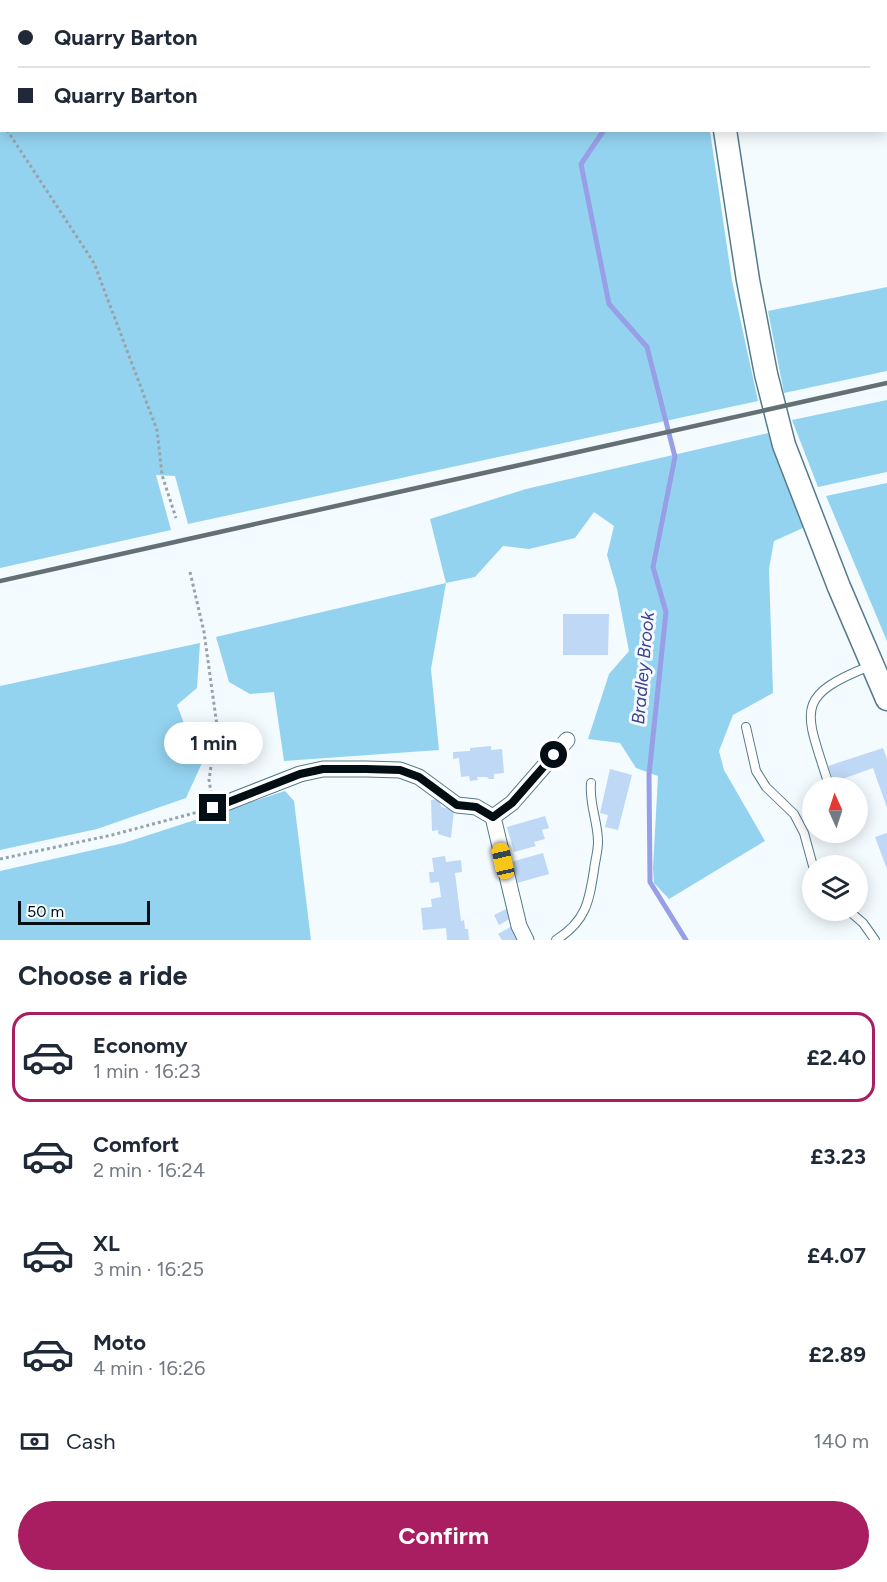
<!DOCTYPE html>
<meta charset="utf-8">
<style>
body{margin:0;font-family:Figtree,sans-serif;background:#f6f6f7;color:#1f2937;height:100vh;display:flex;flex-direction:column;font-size:22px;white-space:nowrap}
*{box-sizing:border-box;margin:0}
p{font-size:20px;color:#747a83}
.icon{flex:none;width:33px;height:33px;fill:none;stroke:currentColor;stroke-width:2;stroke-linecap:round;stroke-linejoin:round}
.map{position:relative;height:940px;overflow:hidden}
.details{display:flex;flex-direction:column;background:#fff;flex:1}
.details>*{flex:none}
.guide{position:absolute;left:0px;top:0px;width:888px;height:132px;box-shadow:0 3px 15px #0003;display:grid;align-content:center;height:132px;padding:0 18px;background:#fff}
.needle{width:39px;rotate:357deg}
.buttons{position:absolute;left:802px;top:777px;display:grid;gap:12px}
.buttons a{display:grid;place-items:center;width:66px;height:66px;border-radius:50%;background:#fff;box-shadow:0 3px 15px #0003;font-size:30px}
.scale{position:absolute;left:18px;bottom:15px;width:132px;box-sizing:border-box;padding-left:6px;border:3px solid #020e14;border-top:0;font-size:16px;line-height:21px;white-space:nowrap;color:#020e14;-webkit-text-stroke:4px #f3fbff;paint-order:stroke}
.end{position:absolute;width:27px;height:27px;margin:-14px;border:8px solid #020e14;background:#fff;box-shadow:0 0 0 3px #fff}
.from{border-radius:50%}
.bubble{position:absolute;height:42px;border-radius:21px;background:#fff;box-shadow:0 3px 15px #0003;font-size:20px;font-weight:700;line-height:42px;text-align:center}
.car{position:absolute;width:18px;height:36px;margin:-18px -9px;border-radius:8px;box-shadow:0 0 4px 2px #0007;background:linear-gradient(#f5c518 24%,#345 0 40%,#f5c518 0 76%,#345 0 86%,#f5c518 0)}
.guide b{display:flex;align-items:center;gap:21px;height:57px;font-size:22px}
.guide b+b{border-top:2px solid #e0e1e3}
.guide i{width:15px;height:15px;background:#1f2937}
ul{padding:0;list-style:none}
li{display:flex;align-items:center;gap:18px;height:90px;margin:0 12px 9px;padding:0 6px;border:3px solid transparent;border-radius:18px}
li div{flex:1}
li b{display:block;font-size:22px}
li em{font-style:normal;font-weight:700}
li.current{border-color:#a91e60}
li>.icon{width:54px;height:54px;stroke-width:1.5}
h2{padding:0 18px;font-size:27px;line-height:72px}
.pay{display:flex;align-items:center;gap:15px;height:66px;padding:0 18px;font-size:22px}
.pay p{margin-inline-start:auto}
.primary-button{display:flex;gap:12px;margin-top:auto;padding:12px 18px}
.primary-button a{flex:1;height:69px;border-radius:36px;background:#a91e60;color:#fff;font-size:24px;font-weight:700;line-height:69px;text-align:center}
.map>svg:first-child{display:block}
</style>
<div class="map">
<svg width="887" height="940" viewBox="0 0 887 940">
<rect width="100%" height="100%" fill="#f3fbff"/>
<path fill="#94d3ef" d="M0,0H724L2,2V130L710,131L732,281L758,401L188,524L175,476L156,475L171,530L0,568Z
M887,287V371L784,393L768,311Z
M887,400V472L818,487L792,420Z
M768,433L803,528L774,541L769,569L773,693L733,715L719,751L724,770L765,841L669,899L654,883L653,868L658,776L636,768L620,743L588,739L609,674L629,651L617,589L607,555L614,526L594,512L575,538L529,549L503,546L475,577L446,583L431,669L439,750L284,761L274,692L250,694L229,682L216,637L446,583L430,519L526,489Z
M887,483V641L826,496Z
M200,643L197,688L177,705L194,749L207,752L186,798L97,829L0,850V686Z
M285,791L294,801L311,940H0V871L124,843Z"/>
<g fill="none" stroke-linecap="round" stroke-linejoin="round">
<path stroke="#989fe6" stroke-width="5" d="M667,0V2
M604,130L581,164L609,304L647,347L675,457L653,567L666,612L649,775L650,882L686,940"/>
</g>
<path fill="#bfd8f6" d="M563,614H609L608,655H563Z
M491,746V750L502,749L504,773L494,774V779H489L487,777H477L478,780L470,781L469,776L461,777L459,758L453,759V752L470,751V748Z
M883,748L887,759V808L873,768L834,782L828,766Z
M610,769L632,775L618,830L605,827L608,815L600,813Z
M440,799L441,807L454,810L451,838L438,834V830L432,831L431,800Z
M545,816L549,828L542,830L545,839L534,842L536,846L514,852L507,827Z
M887,833V869L875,837Z
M543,853L549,874L517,883L511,862Z
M445,856L446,862L461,860L462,872L455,873L461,921L464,920L465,929H468L469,940H447L446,928L423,930L421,908L432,907L431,899L441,897L439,882L430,883L429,872H434L432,858Z
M508,908L513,917L499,925L494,915Z
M512,926L520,940H502L498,934Z"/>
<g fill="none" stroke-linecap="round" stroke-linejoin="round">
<defs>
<path id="lane" d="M746,727L756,771L766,787L794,814L804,833L813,866
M827,779C805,710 794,696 870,666
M848,910L863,923L875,940
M556,940C586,921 589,902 594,870C595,861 598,851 598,842C598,821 589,805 591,783"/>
<path id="street" d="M213,808L300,774L323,769H366L400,770L419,777L457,805L476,807L493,817L512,803L567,740
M493,817L519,926L526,940"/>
<path id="secondary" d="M740,2L741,0
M725,130L748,280L766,374L784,445L839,587L887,699"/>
</defs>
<use href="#lane" stroke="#557a8b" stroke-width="10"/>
<use href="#street" stroke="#557a8b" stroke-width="17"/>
<use href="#secondary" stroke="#557a8b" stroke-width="25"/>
<path stroke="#99a3a7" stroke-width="3" stroke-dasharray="3 3" stroke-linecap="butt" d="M0,122L2,124
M7,130L94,263L157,430L162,475L176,518
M190,572L204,632L217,726L209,780L211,792
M0,859L112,835L198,812"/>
<use href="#lane" stroke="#fff" stroke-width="8"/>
<use href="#street" stroke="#fff" stroke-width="15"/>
<use href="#secondary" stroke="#fff" stroke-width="22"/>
<path stroke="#657075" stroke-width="4.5" d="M0,581L887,383"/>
</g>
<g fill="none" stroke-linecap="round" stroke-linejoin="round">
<path stroke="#020e14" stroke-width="8" d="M213,808L300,774L323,769H366L400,770L419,777L457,805L476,807L493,817L512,803L554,755"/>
</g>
<g text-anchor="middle" stroke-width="6" stroke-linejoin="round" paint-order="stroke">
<g font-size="18" font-style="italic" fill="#414093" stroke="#f3fbff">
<text transform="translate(643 668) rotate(-85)" y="6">Bradley Brook</text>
</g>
</g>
</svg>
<div class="buttons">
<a><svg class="needle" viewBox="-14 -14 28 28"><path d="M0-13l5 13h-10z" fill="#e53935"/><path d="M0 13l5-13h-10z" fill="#747a83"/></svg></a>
<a><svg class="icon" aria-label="layers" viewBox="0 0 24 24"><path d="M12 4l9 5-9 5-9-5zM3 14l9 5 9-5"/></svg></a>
</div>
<div class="scale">50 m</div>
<i class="end from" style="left:554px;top:755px"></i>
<i class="end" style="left:213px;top:808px"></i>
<div class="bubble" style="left:164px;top:722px;width:99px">1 min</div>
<i class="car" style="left:503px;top:861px;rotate:347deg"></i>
<div class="guide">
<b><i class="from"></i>Quarry Barton</b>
<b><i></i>Quarry Barton</b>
</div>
</div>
<section class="details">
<h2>Choose a ride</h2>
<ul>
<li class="current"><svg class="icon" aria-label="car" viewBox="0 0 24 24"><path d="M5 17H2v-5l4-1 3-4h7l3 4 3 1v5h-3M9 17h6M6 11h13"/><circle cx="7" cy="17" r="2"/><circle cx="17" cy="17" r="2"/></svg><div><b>Economy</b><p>1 min · 16:23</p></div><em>£2.40</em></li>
<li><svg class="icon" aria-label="car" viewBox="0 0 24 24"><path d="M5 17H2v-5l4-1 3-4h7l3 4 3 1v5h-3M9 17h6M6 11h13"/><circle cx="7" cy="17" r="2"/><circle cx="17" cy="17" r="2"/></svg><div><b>Comfort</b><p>2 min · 16:24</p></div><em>£3.23</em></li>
<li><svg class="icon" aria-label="car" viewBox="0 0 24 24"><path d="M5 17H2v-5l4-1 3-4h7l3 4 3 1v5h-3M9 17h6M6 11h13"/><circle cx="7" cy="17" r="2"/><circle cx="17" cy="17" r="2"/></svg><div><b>XL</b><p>3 min · 16:25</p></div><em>£4.07</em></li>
<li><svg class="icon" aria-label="car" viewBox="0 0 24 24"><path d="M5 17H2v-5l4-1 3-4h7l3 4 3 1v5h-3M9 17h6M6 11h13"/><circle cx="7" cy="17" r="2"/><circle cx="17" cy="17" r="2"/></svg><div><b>Moto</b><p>4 min · 16:26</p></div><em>£2.89</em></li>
</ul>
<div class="pay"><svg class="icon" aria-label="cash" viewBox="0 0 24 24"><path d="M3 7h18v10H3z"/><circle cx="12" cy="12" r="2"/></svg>Cash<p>140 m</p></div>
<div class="primary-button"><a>Confirm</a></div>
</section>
